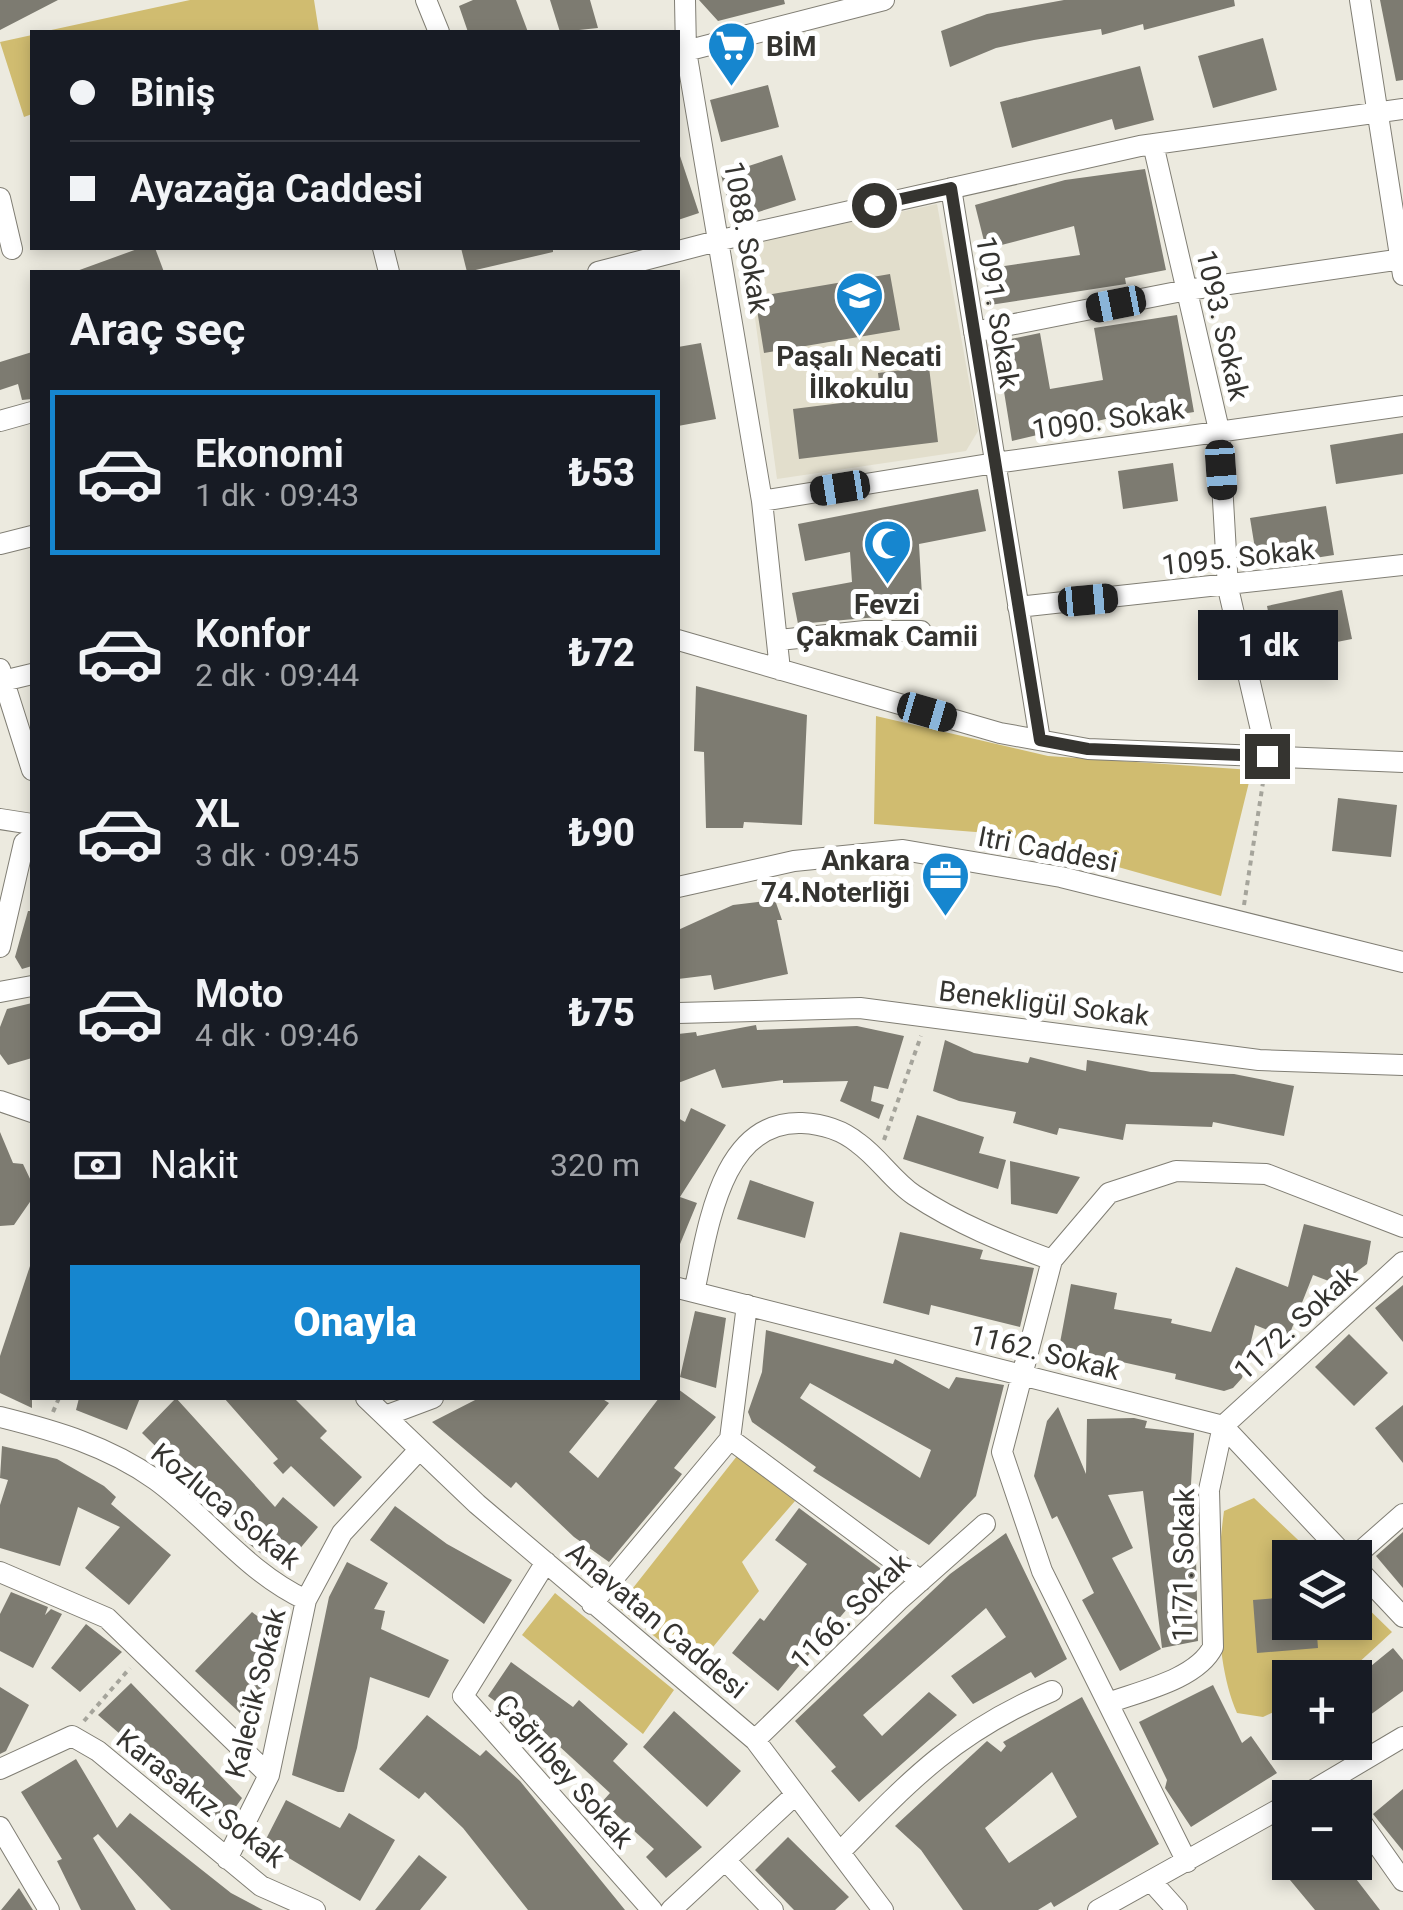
<!DOCTYPE html>
<html lang="tr">
<meta charset="utf-8">
<style>
body{margin:0;font-family:Roboto,sans-serif;background:#20242c;color:#f1f3f6;height:100vh;display:flex;flex-direction:column;font-size:38px;white-space:nowrap}
*{box-sizing:border-box;margin:0}
p{font-size:32px;color:#9ea1a6}
.icon{flex:none;width:55px;height:55px;fill:none;stroke:currentColor;stroke-width:2;stroke-linecap:round;stroke-linejoin:round}
.map{position:relative;flex:1;overflow:hidden}
.side{position:absolute;left:30px;top:270px;width:650px;height:1130px;display:flex;flex-direction:column;background:#171b24;border-radius:0px;box-shadow:0 5px 15px #0003}
.side>*{flex:none}
.banner{position:absolute;left:30px;top:30px;width:650px;height:220px;border-radius:0px;box-shadow:0 5px 15px #0003;display:grid;align-content:center;height:220px;padding:0 40px;background:#171b24}
.controls{position:absolute;left:1272px;top:1540px;display:grid;gap:20px}
.controls a{display:grid;place-items:center;width:100px;height:100px;border-radius:0px;background:#171b24;box-shadow:0 5px 15px #0003;font-size:50px}
.end{position:absolute;width:45px;height:45px;margin:-22px;border:12px solid #353430;background:#fff;box-shadow:0 0 0 5px #fff}
.from{border-radius:50%}
.bubble{position:absolute;height:70px;border-radius:0px;background:#171b24;box-shadow:0 5px 15px #0003;font-size:32px;font-weight:800;line-height:70px;text-align:center}
.car{position:absolute;width:30px;height:60px;margin:-30px -15px;border-radius:12px;box-shadow:0 0 8px 2px #0007;background:linear-gradient(#222 24%,#8ab4d8 0 40%,#222 0 76%,#8ab4d8 0 86%,#222 0)}
.banner b{display:flex;align-items:center;gap:35px;height:95px;font-size:38px}
.banner b+b{border-top:2px solid #363941}
.banner i{width:25px;height:25px;background:#f1f3f6}
ul{padding:0;list-style:none}
li{display:flex;align-items:center;gap:30px;height:165px;margin:0 20px 15px;padding:0 20px;border:5px solid transparent;border-radius:0px}
li div{flex:1}
li b{display:block;font-size:38px}
li em{font-style:normal;font-weight:800}
li.current{border-color:#1686cf}
li>.icon{width:90px;height:90px;stroke-width:1.5}
h2{padding:0 40px;font-size:45px;line-height:120px}
.pay{display:flex;align-items:center;gap:25px;height:110px;padding:0 40px;font-size:38px}
.pay p{margin-inline-start:auto}
.action{display:flex;gap:20px;margin-top:auto;padding:20px 40px}
.action a{flex:1;height:115px;border-radius:0px;background:#1686cf;color:#fff;font-size:40px;font-weight:800;line-height:115px;text-align:center}
.map>svg:first-child{display:block}
</style>
<div class="map">
<svg width="1403" height="1910" viewBox="0 0 1403 1910">
<rect width="100%" height="100%" fill="#eceadf"/>
<path fill="#e2decc" d="M937,204L978,431L966,451L777,479L745,245Z"/>
<path fill="#d0bc70" d="M190,0H314L319,32H42Z
M32,35V114L24,117L0,42Z
M876,716L1048,756L1252,770L1221,896L1001,834L874,824Z
M737,1456L795,1501L742,1562L759,1591L695,1669L618,1607Z
M1254,1498L1316,1557L1290,1558V1622H1355V1596L1392,1632L1343,1677L1290,1678V1715L1278,1710L1263,1717L1237,1713C1213,1659 1216,1569 1224,1511Z
M555,1593L674,1690L643,1734L522,1635Z"/>
<path fill="#7d7b71" fill-rule="evenodd" d="M0,0H58L0,30Z
M473,0H516L528,32H468L459,6Z
M550,0H590L598,28L560,32Z
M699,0H784L785,4L718,21Z
M1064,0H1234L1235,6L1144,30L1143,24L1102,35L1101,29L1034,40L996,48L950,67L941,31L987,14Z
M1380,0H1403V80L1396,81Z
M1263,38L1277,90L1213,108L1198,56Z
M1140,66L1154,120L1115,130L1112,119L1012,148L1000,102Z
M768,85L779,127L721,142L710,100Z
M678,150L699,213L678,220Z
M782,155L796,200L733,220L721,175Z
M1145,169L1166,270L1125,278L1126,284L990,305L984,269L1080,255L1074,226L986,249L975,205L1065,180Z
M140,248H155L164,272H74Z
M461,248H553V252L467,272Z
M890,274L900,330L764,353L755,297Z
M1177,315L1194,412L1111,426L1110,418L1012,441L996,342L1040,333L1050,389L1103,380L1094,328Z
M701,343L716,419L678,426V347Z
M32,352V399L22,400L18,384L0,390V362Z
M929,367L938,442L799,459L793,409L881,398L878,373Z
M1403,433V474L1336,484L1330,445Z
M1173,463L1178,501L1123,509L1118,471Z
M978,489L986,531L919,544L923,613L798,624L792,593L852,582L850,552L805,561L798,524Z
M1326,506L1334,555L1258,567L1250,518Z
M1342,590L1352,639L1276,654L1267,606Z
M696,686L807,715L802,825L744,822L743,828H706L704,752L694,751Z
M1338,798L1397,805L1391,857L1332,851Z
M775,900L782,920H777L788,974L714,990L711,975L678,979V930L733,905Z
M28,911H32V966L22,969L15,957Z
M32,1003V1058L8,1065L0,1054V1027L7,1009Z
M756,1025L757,1030L857,1026L904,1036L888,1089L874,1086L871,1101L884,1105L879,1119L840,1101L848,1081L783,1083V1080L722,1088L715,1069L678,1083V1034L696,1032L697,1036Z
M945,1040L974,1053L1028,1063L1030,1057L1086,1071L1087,1060L1151,1072L1234,1074L1294,1086L1284,1136L1213,1122L1212,1127L1126,1124L1123,1140L1059,1128L1057,1135L1013,1123L1016,1112L959,1101L933,1091Z
M691,1108L726,1125L680,1197L697,1203L678,1249V1118L685,1122Z
M917,1115L984,1137L979,1153L1006,1160L998,1189L903,1159Z
M0,1132L13,1163L23,1164L32,1183V1199L14,1225L0,1226Z
M1010,1161L1080,1177L1057,1214L1011,1204Z
M750,1180L814,1202L805,1238L737,1219Z
M1304,1224L1371,1241L1367,1264L1339,1285L1313,1275L1288,1338L1255,1325L1242,1378L1233,1388L1224,1391L1175,1379L1176,1374L1059,1348L1071,1284L1117,1293L1114,1309L1172,1319L1171,1323L1211,1332L1236,1267L1288,1287Z
M900,1232L983,1250L980,1259L1034,1268L1020,1327L931,1305L929,1315L883,1303Z
M30,1266H32V1408L0,1393V1356Z
M1403,1285V1342L1375,1308Z
M695,1311L726,1318L716,1388L680,1377Z
M766,1330L893,1364L895,1359L949,1389L956,1377L1004,1385L976,1496L929,1545L813,1471L816,1467L752,1422L748,1412L762,1372ZM810,1383L931,1450L920,1478L800,1398Z
M1349,1334L1388,1373L1354,1406L1315,1367Z
M678,1389L716,1417L674,1468L682,1474L676,1482L609,1562L574,1537L516,1482L511,1488L432,1422L479,1398H601L609,1403L569,1452L598,1478L659,1398H678Z
M79,1398H140L127,1430L76,1410Z
M176,1398L275,1507L283,1497L318,1527L282,1570L245,1541L249,1536L196,1477L191,1481L142,1433Z
M224,1398H294L327,1431L320,1438L362,1477L334,1507L291,1466L283,1474L273,1463L278,1459Z
M1403,1405V1463L1375,1428Z
M1058,1407L1086,1474L1087,1419L1134,1418L1147,1421L1145,1428L1194,1433L1189,1518H1195L1198,1641L1162,1648L1143,1491L1108,1495L1133,1548L1112,1558L1161,1649L1120,1671L1082,1600L1094,1593L1057,1516L1052,1519L1034,1476L1047,1421Z
M2,1446L57,1459L104,1486L116,1497L111,1504L171,1555L129,1605L85,1568L120,1527L78,1507L60,1566L0,1548V1505L8,1480L0,1478Z
M395,1506L447,1544L512,1580L484,1624L370,1540Z
M799,1508L892,1577L866,1613L852,1603L778,1691L732,1653L760,1618L764,1621L807,1564L775,1540Z
M1403,1532V1588L1376,1556Z
M1006,1533L1067,1659L1035,1678L1031,1672L973,1704L951,1676L1006,1637L986,1608L863,1715L882,1736L929,1692L957,1715L859,1802L831,1771L836,1767L795,1721L950,1574Z
M347,1562L388,1583L374,1609L385,1611L381,1629L449,1660L429,1698L370,1677L357,1748L344,1792H338L292,1775L329,1597Z
M11,1592L48,1607L45,1615L51,1609L62,1614L33,1668L0,1651V1614Z
M1290,1597V1622H1316L1318,1648L1257,1653L1253,1600Z
M252,1612L280,1634L276,1658L264,1677L270,1682L241,1714L195,1671Z
M86,1624L122,1652L80,1692L51,1668Z
M1393,1648L1403,1660V1691L1355,1726V1679Z
M511,1662L573,1707L579,1700L628,1744L613,1761L702,1847L666,1878L646,1857L654,1849L602,1802L610,1793L533,1722L530,1726L488,1696Z
M131,1683L242,1798L221,1828L194,1798L98,1715Z
M1213,1685L1242,1743L1251,1736L1277,1773L1191,1827L1165,1788L1167,1780L1139,1722Z
M0,1687L29,1705L6,1751L0,1754Z
M1082,1697L1159,1844L1054,1907L1051,1902L1038,1910H963L921,1850L895,1826L987,1741L1001,1752L1006,1746L1003,1742ZM1052,1772L1077,1817L1009,1863L985,1828Z
M674,1711L741,1771L707,1807L643,1747Z
M427,1715L480,1756L486,1750L520,1781L625,1910H528L463,1828L425,1792L419,1799L379,1769Z
M1298,1742H1333L1310,1759Z
M76,1759L117,1828L130,1813L231,1893L263,1910H171L98,1834L93,1838L136,1910H81L57,1861L62,1859L21,1792Z
M1403,1789V1851L1373,1814Z
M286,1800L340,1828L349,1813L395,1840L360,1901L264,1843Z
M788,1837L849,1897L835,1910H794L755,1870Z
M419,1855L447,1877L420,1910H375Z
M1275,1862H1343L1380,1910H1315Z
M19,1888L33,1910H1Z"/>
<g fill="none" stroke-linecap="round" stroke-linejoin="round">
<defs>
<path id="minor" d="M426,0L439,32
M685,0L686,51L762,501L780,670
M1360,0L1403,275
M678,53L884,0
M1153,144L1219,430L1228,588L1267,756
M951,188L1040,740
M0,198L12,249
M383,248L389,272
M598,272L721,240L1140,146L1403,109
M974,332L1187,290L1403,259
M0,421L32,412
M762,501L995,463L1403,406
M0,544L32,536
M1018,607L1403,565
M678,640L1000,733L1088,749L1403,762
M779,640L865,631H921
M0,669L32,770
M3,681L32,674
M0,819L32,824
M678,887L794,861L903,850L1061,877L1403,962
M0,947L24,843L32,838
M0,992L32,986
M678,1013L860,1008L1259,1060L1403,1065
M0,1101L32,1112
M678,1288L1223,1426L1347,1558
M694,1292C708,1230 720,1120 802,1123C823,1124 842,1130 858,1143C879,1158 893,1181 914,1195C958,1224 1003,1242 1052,1260
M366,1398L477,1504L755,1740L883,1910
M385,1416L433,1398
M0,1417C56,1431 108,1446 156,1480C208,1518 246,1572 306,1600
M1223,1426L1403,1262
M730,1439L921,1581
M1353,1558L1403,1514
M546,1562L463,1696L652,1910
M1355,1566L1403,1617
M0,1572L107,1618L269,1775
M592,1604L730,1439L747,1305
M1108,1703C1141,1691 1197,1679 1213,1647L1209,1490L1223,1426
M755,1740L898,1601L985,1524
M0,1769L72,1736L98,1751L261,1886L315,1910
M1300,1798L1403,1737
M1355,1813L1403,1881
M0,1827L49,1910
M840,1852C911,1779 957,1731 1052,1691
M227,1859L269,1775L306,1600L342,1533L418,1451
M725,1860L773,1910
M1187,1862L1042,1571L1002,1452L1052,1260L1109,1193L1176,1171L1266,1174L1403,1227
M1151,1881L1177,1910
M671,1910L795,1795
M1098,1910L1290,1803"/>
</defs>
<use href="#minor" stroke="#807e74" stroke-width="22"/>
<path stroke="#a5a49b" stroke-width="4" stroke-dasharray="5 5" stroke-linecap="butt" d="M1244,905L1264,776
M884,1140L921,1036
M53,1412L59,1398
M84,1721L130,1668"/>
<use href="#minor" stroke="#fff" stroke-width="20"/>
</g>
<g fill="none" stroke-linecap="round" stroke-linejoin="round">
<path stroke="#353430" stroke-width="12" d="M874,205L951,188L1040,740L1088,749L1267,756"/>
</g>
<defs>
<symbol id="supermarket-pin" viewBox="-11 -11 22 30"><path d="M0 17L-7.5 6A9.5 9.5 0 1 1 7.5 6Z" fill="#1686cf" stroke="#fff"/><path d="M-6-5.5h2.5l.6 2H6L4.5 2H-2.5L-4.4-4H-6ZM-1.5 3.2a1.3 1.3 0 1 0 .1 0ZM3 3.2a1.3 1.3 0 1 0 .1 0Z" fill="#fff"/></symbol>
<symbol id="school-pin" viewBox="-11 -11 22 30"><path d="M0 17L-7.5 6A9.5 9.5 0 1 1 7.5 6Z" fill="#1686cf" stroke="#fff"/><path d="M0-5L7-2L0 1L-7-2ZM-4 1L0 2.5L4 1V4Q0 6-4 4Z" fill="#fff"/></symbol>
<symbol id="mosque-pin" viewBox="-11 -11 22 30"><path d="M0 17L-7.5 6A9.5 9.5 0 1 1 7.5 6Z" fill="#1686cf" stroke="#fff"/><path d="M3.5-4.9A6 6 0 1 0 3.5 4.9A5 5 0 1 1 3.5-4.9Z" fill="#fff"/></symbol>
<symbol id="office-pin" viewBox="-11 -11 22 30"><path d="M0 17L-7.5 6A9.5 9.5 0 1 1 7.5 6Z" fill="#1686cf" stroke="#fff"/><path d="M-6-3h4V-5.5h4V-3h4V5H-6ZM-1-4.5V-3h2v-1.5ZM-6 0V1H6V0Z" fill="#fff"/></symbol>
</defs>
<g fill-rule="evenodd">
<use href="#supermarket-pin" x="704" y="18" width="55" height="75"/>
<use href="#school-pin" x="832" y="268" width="55" height="75"/>
<use href="#mosque-pin" x="860" y="516" width="55" height="75"/>
<use href="#office-pin" x="918" y="848" width="55" height="75"/>
</g>
<g text-anchor="middle" stroke-width="10" stroke-linejoin="round" paint-order="stroke">
<g font-size="28" font-weight="bold" fill="#353430" stroke="#fff">
<text x="766" y="56" text-anchor="start">BİM</text>
<text x="859" y="366">Paşalı Necati<tspan x="859" dy="32">İlkokulu</tspan></text>
<text x="887" y="614">Fevzi<tspan x="887" dy="32">Çakmak Camii</tspan></text>
<text x="910" y="870" text-anchor="end">Ankara<tspan x="910" dy="32">74.Noterliği</tspan></text>
</g>
<g font-size="28" fill="#353430" stroke="#fff">
<text transform="translate(747 237) rotate(80)" y="10">1088. Sokak</text>
<text transform="translate(998 312) rotate(81)" y="10">1091. Sokak</text>
<text transform="translate(1223 325) rotate(77)" y="10">1093. Sokak</text>
<text transform="translate(1108 419) rotate(-8)" y="10">1090. Sokak</text>
<text transform="translate(1238 557) rotate(-6)" y="10">1095. Sokak</text>
<text transform="translate(1048 849) rotate(11)" y="10">Itri Caddesi</text>
<text transform="translate(1044 1003) rotate(7)" y="10">Benekligül Sokak</text>
<text transform="translate(1295 1323) rotate(-42)" y="10">1172. Sokak</text>
<text transform="translate(1045 1352) rotate(14)" y="10">1162. Sokak</text>
<text transform="translate(226 1506) rotate(39)" y="10">Kozluca Sokak</text>
<text transform="translate(1183 1565) rotate(-89)" y="10">1171. Sokak</text>
<text transform="translate(850 1611) rotate(-44)" y="10">1166. Sokak</text>
<text transform="translate(657 1620) rotate(40)" y="10">Anavatan Caddesi</text>
<text transform="translate(255 1693) rotate(-76)" y="10">Kalecik Sokak</text>
<text transform="translate(565 1771) rotate(49)" y="10">Çağrıbey Sokak</text>
<text transform="translate(201 1798) rotate(38)" y="10">Karasakız Sokak</text>
</g>
</g>
</svg>
<div class="controls">
<a><svg class="icon" aria-label="layers" viewBox="0 0 24 24"><path d="M12 4l9 5-9 5-9-5zM3 14l9 5 9-5"/></svg></a>
<a>+</a>
<a>−</a>
</div>
<i class="end from" style="left:874px;top:205px"></i>
<i class="end" style="left:1267px;top:756px"></i>
<div class="bubble" style="left:1198px;top:610px;width:140px">1 dk</div>
<i class="car" style="left:1116px;top:304px;rotate:259deg"></i>
<i class="car" style="left:1221px;top:470px;rotate:176deg"></i>
<i class="car" style="left:840px;top:488px;rotate:261deg"></i>
<i class="car" style="left:1088px;top:600px;rotate:85deg"></i>
<i class="car" style="left:927px;top:712px;rotate:106deg"></i>
<div class="banner">
<b><i class="from"></i>Biniş</b>
<b><i></i>Ayazağa Caddesi</b>
</div>
<section class="side">
<h2>Araç seç</h2>
<ul>
<li class="current"><svg class="icon" aria-label="car" viewBox="0 0 24 24"><path d="M5 17H2v-5l4-1 3-4h7l3 4 3 1v5h-3M9 17h6M6 11h13"/><circle cx="7" cy="17" r="2"/><circle cx="17" cy="17" r="2"/></svg><div><b>Ekonomi</b><p>1 dk · 09:43</p></div><em>₺53</em></li>
<li><svg class="icon" aria-label="car" viewBox="0 0 24 24"><path d="M5 17H2v-5l4-1 3-4h7l3 4 3 1v5h-3M9 17h6M6 11h13"/><circle cx="7" cy="17" r="2"/><circle cx="17" cy="17" r="2"/></svg><div><b>Konfor</b><p>2 dk · 09:44</p></div><em>₺72</em></li>
<li><svg class="icon" aria-label="car" viewBox="0 0 24 24"><path d="M5 17H2v-5l4-1 3-4h7l3 4 3 1v5h-3M9 17h6M6 11h13"/><circle cx="7" cy="17" r="2"/><circle cx="17" cy="17" r="2"/></svg><div><b>XL</b><p>3 dk · 09:45</p></div><em>₺90</em></li>
<li><svg class="icon" aria-label="car" viewBox="0 0 24 24"><path d="M5 17H2v-5l4-1 3-4h7l3 4 3 1v5h-3M9 17h6M6 11h13"/><circle cx="7" cy="17" r="2"/><circle cx="17" cy="17" r="2"/></svg><div><b>Moto</b><p>4 dk · 09:46</p></div><em>₺75</em></li>
</ul>
<div class="pay"><svg class="icon" aria-label="cash" viewBox="0 0 24 24"><path d="M3 7h18v10H3z"/><circle cx="12" cy="12" r="2"/></svg>Nakit<p>320 m</p></div>
<div class="action"><a>Onayla</a></div>
</section>
</div>
